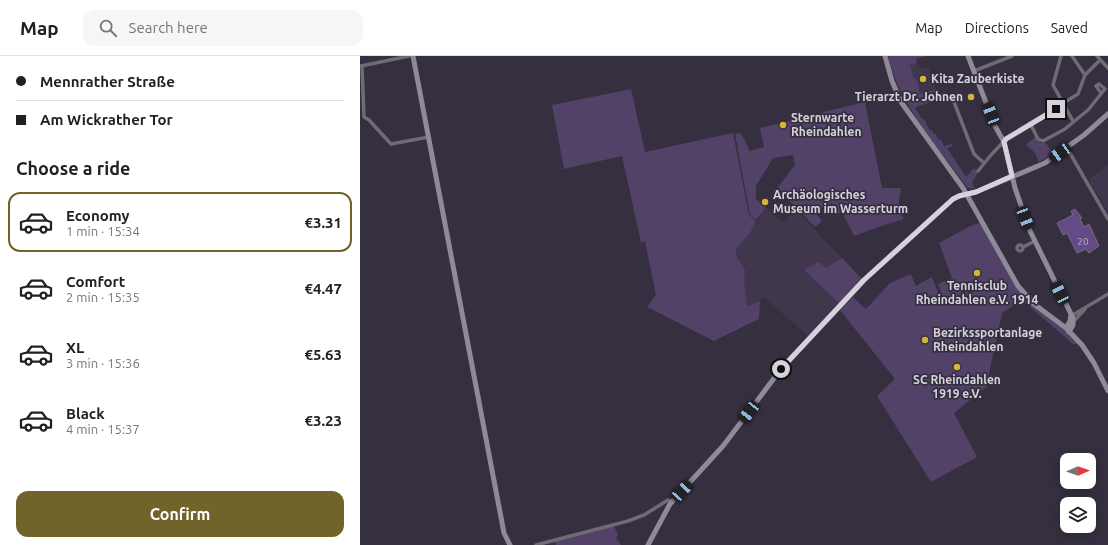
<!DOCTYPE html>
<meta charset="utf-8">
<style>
body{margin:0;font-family:Ubuntu,sans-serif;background:#f6f6f6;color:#202124;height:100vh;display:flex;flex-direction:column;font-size:15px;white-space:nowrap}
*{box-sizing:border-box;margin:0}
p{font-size:13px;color:#757577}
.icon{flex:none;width:22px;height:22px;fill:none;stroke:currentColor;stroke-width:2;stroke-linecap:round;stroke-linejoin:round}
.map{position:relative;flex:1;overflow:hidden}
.details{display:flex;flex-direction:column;background:#fff;width:360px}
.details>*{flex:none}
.banner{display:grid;align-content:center;height:88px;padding:0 16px;background:#fff}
.needle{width:26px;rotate:88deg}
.controls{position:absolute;left:700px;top:397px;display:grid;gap:8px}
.controls a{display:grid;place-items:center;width:36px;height:36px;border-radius:8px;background:#fff;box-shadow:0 2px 10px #0003;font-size:20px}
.end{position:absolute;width:18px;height:18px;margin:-9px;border:5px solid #d6d2dc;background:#111;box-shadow:0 0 0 2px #111}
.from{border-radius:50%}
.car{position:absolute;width:12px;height:24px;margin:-12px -6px;border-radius:5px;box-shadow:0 0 3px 1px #0007;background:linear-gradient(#222 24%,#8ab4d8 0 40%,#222 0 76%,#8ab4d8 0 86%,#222 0)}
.banner b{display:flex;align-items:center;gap:14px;height:38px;font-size:15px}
.banner b+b{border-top:1px solid #e0e0e0}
.banner i{width:10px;height:10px;background:#202124}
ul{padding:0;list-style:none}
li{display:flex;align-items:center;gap:12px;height:60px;margin:0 8px 6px;padding:0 8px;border:2px solid transparent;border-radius:12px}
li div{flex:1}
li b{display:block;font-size:15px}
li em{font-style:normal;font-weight:700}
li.active{border-color:#72632b}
li>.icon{width:36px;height:36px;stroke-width:1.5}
h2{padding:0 16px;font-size:18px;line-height:48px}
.button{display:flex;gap:8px;margin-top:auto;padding:8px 16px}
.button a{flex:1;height:46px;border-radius:12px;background:#72632b;color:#fff;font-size:16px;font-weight:700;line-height:46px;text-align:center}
header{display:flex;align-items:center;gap:24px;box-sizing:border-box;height:56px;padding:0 20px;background:#fff;border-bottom:1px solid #e0e0e0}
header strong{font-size:19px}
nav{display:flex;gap:22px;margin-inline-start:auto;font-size:14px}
.search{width:280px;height:36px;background:#f6f6f6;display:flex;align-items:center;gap:10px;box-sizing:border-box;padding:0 14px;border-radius:12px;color:#757577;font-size:15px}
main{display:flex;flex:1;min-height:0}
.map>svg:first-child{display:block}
</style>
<header>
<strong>Map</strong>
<div class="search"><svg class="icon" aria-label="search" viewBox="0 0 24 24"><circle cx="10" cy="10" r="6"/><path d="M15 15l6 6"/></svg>Search here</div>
<nav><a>Map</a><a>Directions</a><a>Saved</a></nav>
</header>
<main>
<section class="details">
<div class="banner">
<b><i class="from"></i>Mennrather Straße</b>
<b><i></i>Am Wickrather Tor</b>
</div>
<h2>Choose a ride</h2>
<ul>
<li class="active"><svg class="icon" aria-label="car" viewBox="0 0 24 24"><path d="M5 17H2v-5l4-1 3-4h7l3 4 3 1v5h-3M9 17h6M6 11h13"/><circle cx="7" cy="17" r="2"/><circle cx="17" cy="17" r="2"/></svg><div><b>Economy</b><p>1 min · 15:34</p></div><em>€3.31</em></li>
<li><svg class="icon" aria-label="car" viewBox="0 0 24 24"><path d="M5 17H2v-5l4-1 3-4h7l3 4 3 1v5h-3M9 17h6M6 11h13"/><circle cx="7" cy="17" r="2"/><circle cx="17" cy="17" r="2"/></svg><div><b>Comfort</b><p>2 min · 15:35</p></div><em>€4.47</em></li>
<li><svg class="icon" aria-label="car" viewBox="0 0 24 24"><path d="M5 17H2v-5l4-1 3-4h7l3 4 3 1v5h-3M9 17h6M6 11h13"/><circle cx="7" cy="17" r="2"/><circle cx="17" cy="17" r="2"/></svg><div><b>XL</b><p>3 min · 15:36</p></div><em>€5.63</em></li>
<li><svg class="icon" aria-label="car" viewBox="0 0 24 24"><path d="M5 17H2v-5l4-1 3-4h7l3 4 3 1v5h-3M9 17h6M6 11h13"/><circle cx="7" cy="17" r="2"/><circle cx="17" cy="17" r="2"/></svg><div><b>Black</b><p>4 min · 15:37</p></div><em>€3.23</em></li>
</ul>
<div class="button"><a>Confirm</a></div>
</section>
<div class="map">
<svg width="748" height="489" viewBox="0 0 748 489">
<rect width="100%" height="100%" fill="#352f3f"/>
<path fill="#40374d" d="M557,7L561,13L567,11L569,13L576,33L560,38L549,9Z
M748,108V157L729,124Z
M407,152L423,167L436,154L482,202L466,212L480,248L448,280L405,242L389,250L385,242L384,225L385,214L377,201L376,193Z"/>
<path fill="#524268" d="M528,0H566L556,3L557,7L550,9L554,22L557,24L560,38L576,33L579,40L569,44L570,46L555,52L562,63H564L570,75L572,74L574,78H576L578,84L581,83L584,90L592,88L593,90L587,92L606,121L614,112L618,117L612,126L614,132L613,133L607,131C577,89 540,51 528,0Z
M271,33L285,96L373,77L389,159L396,165L390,177L376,193L377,201L385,214C384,226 384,238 388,250L400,245L399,263L354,285L287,251L296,239L285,185L281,187L262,100L204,113L192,49Z
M505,46L522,132H541C539,146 536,151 544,163L524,169L494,180L482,156L478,158L472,147L455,156L462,165L455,171L425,140L436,128L425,140L418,131L435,109L433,99L413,102L396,130V143L406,152L396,164L390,159L375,78L381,77L390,95L404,91L400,72L463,57V56Z
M675,81L681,87H686L693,98L679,106L675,97L666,89Z
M620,167L656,231L715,283L721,291L717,288H713L662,244L642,257L626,331L594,357L617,401L571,426L517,340L535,323L480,254L493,241L506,253L530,227L551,218L556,230L572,221L580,242L583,241L578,228L592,222L579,187L610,170Z
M482,202L503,224L480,248L444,214L459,206L466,212Z
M254,470L258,479L256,482L261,489H196L194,485Z"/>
<path fill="#654a88" stroke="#736c7e" d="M715,153L722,162L720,163L724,171L729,168L739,190L729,197L726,193L717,197L707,177L703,179L697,167L713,159L711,155Z"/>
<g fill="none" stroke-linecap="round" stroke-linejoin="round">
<path stroke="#6e6b73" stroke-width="3.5" d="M701,0L693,29L713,65
M712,0L725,19
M737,0L748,12
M1,10L49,0
M2,10L4,61L9,64L31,88L69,81
M614,15L652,0
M590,41L594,46L614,98L624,107
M670,67L678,83L683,85L705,73L728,54L745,33L739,28L736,30L741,37
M707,92L748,163
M618,115L631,99L648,81L718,38L725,19L740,4
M657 192a3 3 0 1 1 6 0a3 3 0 1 1-6 0Z
M663,191L675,185
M711,257L713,259L748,238
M713,266L725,253
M176,489L268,465L284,459L308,444L312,446"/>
<path stroke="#8f8a97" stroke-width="5" d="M53,0L144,477L150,489
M525,0L532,25L541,46L603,132L658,230L674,248L706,272L722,289L734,307L748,335
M608,0L635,70L644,86L655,132L670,175L713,262V269L709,276
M706,272L710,265L711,258
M288,489L310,448L363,390L421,313L504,224L593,143L602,139L616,136L685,107L724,79L748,58"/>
</g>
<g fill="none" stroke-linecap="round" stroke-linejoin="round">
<path stroke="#d6d2dc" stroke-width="5" d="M421,313L504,224L593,143L599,140L616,136L652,120L644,86L646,83L696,53"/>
</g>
<g fill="#d7b434" stroke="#352f3f" stroke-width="1.5">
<circle cx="563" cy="23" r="4"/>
<circle cx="611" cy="41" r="4"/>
<circle cx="423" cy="69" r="4"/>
<circle cx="405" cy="146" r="4"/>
<circle cx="617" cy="217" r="4"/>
<circle cx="565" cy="284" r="4"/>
<circle cx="597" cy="311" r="4"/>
</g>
<g text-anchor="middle" stroke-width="3.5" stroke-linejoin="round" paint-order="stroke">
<g font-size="10" fill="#bab0c7">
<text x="723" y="189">20</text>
</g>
<g font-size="12" font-weight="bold" fill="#d6d2dc" stroke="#352f3f" text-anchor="start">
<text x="571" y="27">Kita Zauberkiste</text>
<text x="603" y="45" text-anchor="end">Tierarzt Dr. Johnen</text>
<text x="431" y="66">Sternwarte<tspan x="431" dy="14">Rheindahlen</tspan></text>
<text x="413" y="143">Archäologisches<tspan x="413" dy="14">Museum im Wasserturm</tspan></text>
<text x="617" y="234" text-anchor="middle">Tennisclub<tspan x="617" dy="14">Rheindahlen e.V. 1914</tspan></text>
<text x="573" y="281">Bezirkssportanlage<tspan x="573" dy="14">Rheindahlen</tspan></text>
<text x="597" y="328" text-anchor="middle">SC Rheindahlen<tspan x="597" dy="14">1919 e.V.</tspan></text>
</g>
</g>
</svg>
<div class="controls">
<a><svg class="needle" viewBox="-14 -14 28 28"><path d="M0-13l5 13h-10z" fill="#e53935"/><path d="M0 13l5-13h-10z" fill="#757577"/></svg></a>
<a><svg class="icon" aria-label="layers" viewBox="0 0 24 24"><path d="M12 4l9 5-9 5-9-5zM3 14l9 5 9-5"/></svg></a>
</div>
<i class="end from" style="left:421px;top:313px"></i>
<i class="end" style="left:696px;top:53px"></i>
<i class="car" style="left:631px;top:58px;rotate:339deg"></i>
<i class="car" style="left:700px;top:97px;rotate:236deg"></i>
<i class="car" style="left:665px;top:162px;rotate:159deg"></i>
<i class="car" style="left:700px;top:237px;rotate:334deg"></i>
<i class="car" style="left:389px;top:356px;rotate:218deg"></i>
<i class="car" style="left:322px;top:435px;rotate:43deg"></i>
</div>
</main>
